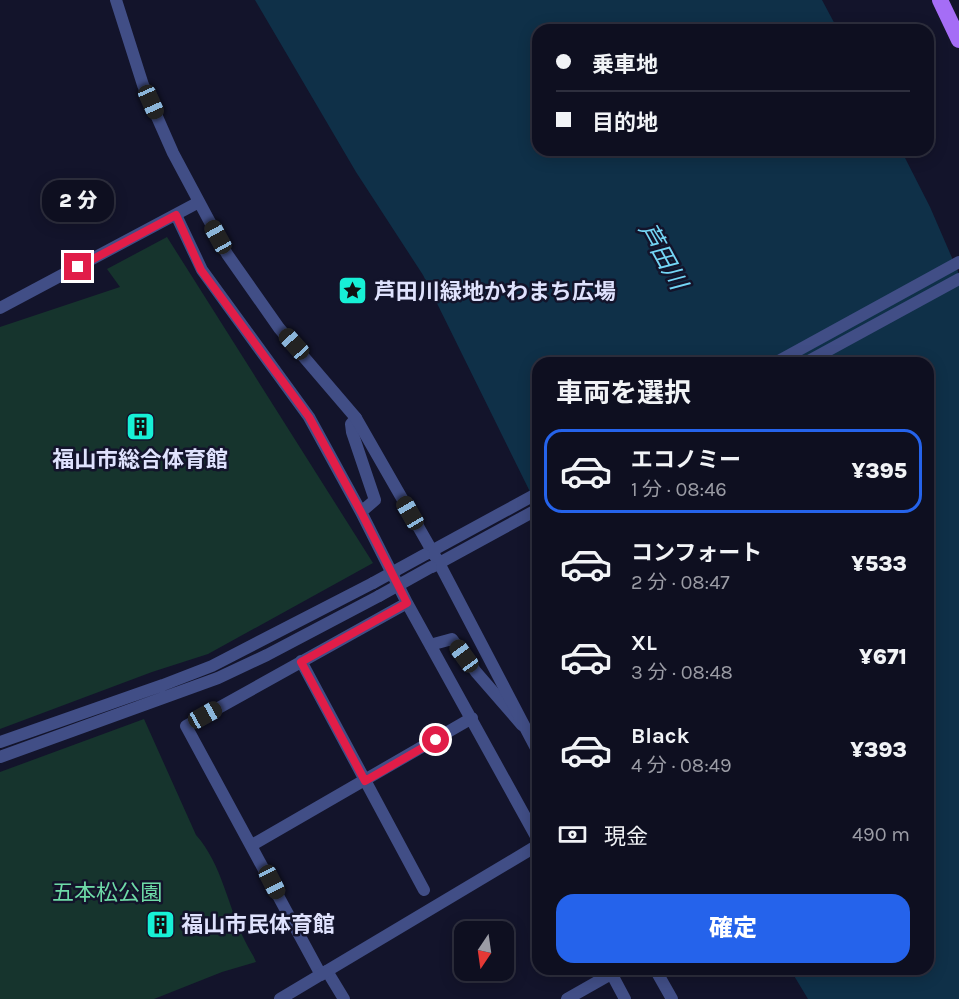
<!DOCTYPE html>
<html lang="ja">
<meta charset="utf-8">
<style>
body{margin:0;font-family:Karla,"Noto Sans JP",sans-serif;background:#1c1d2d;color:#f1f3f6;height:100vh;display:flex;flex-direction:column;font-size:22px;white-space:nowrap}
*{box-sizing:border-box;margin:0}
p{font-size:20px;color:#9b9ca5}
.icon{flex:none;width:33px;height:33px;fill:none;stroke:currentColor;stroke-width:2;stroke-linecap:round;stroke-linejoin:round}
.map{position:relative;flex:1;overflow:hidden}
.panel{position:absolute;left:532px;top:357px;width:402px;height:618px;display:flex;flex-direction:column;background:#0e0f20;border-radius:18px;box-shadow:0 3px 15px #0003,0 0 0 2px #2e2f3e}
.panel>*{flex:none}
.guide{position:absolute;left:532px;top:24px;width:402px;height:132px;border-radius:18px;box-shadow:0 3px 15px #0003,0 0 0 2px #2e2f3e;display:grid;align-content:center;height:132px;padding:0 24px;background:#0e0f20}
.needle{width:39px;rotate:193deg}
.fabs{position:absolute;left:454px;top:921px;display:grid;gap:12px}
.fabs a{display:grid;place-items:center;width:60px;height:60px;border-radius:12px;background:#0e0f20;box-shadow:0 3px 15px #0003,0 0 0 2px #2e2f3e;font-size:30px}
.end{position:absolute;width:27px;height:27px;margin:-14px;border:8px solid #e11d48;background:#fff;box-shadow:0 0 0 3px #fff}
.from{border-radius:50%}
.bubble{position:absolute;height:42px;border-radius:18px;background:#0e0f20;box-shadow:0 3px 15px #0003,0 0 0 2px #2e2f3e;font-size:20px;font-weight:800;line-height:42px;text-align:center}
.car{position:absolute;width:18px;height:36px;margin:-18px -9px;border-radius:8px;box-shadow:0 0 4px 2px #0007;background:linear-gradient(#222 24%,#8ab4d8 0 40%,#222 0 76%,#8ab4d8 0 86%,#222 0)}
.guide b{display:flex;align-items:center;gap:21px;height:57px;font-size:22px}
.guide b+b{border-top:2px solid #2e2f3e}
.guide i{width:15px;height:15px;background:#f1f3f6}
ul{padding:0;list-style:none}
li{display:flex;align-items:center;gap:18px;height:84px;margin:0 12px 9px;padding:0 12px;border:3px solid transparent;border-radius:18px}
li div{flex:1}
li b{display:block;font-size:22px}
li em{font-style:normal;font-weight:800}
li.current{border-color:#2563eb}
li>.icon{width:54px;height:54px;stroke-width:1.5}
h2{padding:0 24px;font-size:27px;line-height:72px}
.pay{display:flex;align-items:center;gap:15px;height:66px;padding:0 24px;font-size:22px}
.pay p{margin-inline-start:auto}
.button{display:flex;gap:12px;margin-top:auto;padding:12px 24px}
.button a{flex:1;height:69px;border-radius:18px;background:#2563eb;color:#fff;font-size:24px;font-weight:800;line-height:69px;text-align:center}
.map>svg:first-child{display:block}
</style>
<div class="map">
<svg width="959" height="999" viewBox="0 0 959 999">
<rect width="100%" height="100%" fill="#13142b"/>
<path fill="#16342d" d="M167,237L373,563L208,654L152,672L0,729V327L120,287L107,269Z
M144,719L196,835C222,864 228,907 245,941C248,948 253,954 256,962L222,972L154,999H0V772Z"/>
<path fill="#0f3048" d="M255,0H822L838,30H538V150H901L930,207L959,274V999H808L790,969H928V363H538V508L423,275L356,172Z"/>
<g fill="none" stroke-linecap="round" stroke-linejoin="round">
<path stroke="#414e86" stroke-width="12" d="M176,215L202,270L309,417L361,512L407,603
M356,418L351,424L352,432L375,500L361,512
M430,645L452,639L476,672L522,725
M301,661L424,890
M252,845L472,718
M609,969L625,999
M327,971L344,999
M321,975L186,726L407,603L538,840
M567,999L611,974"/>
<path stroke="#414e86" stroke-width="12" d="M116,0L143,85L173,153L227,254L279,328L356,418L439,563L538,752
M0,308L199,202
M775,363L959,262
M805,363L959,279
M426,554L538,493
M432,567L538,509
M0,742L163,685L212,666L373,583
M0,757L218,678L267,655L379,596
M655,969L672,999
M280,999L538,845"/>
<path stroke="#a56df6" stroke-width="16" d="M940,0L959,40"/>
<path stroke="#414e86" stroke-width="12" d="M373,583L424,555
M379,596L431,567"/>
</g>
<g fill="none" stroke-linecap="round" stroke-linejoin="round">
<path stroke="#e11d48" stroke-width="8" d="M78,267L176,215L201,270L309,417L361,512L407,603L301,662L365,781L436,740"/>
</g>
<defs>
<symbol id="sight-square" viewBox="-11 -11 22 22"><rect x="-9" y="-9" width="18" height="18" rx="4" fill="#17f0d6" stroke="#13142b"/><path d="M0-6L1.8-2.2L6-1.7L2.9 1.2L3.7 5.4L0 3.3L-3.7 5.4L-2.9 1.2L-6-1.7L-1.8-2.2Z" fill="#111"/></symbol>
<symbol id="building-square" viewBox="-11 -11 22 22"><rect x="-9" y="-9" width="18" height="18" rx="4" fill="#17f0d6" stroke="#13142b"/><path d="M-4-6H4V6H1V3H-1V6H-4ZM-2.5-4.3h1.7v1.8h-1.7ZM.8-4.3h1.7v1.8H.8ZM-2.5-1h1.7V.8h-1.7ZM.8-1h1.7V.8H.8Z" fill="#111"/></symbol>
</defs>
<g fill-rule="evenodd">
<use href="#sight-square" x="336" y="274" width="33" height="33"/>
<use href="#building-square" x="124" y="410" width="33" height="33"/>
<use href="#building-square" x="144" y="908" width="33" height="33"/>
</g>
<g text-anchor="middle" stroke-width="5" stroke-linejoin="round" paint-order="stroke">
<g font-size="22" font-weight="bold" fill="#dfe2fd" stroke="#13142b" text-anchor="start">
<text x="374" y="299">芦田川緑地かわまち広場</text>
<text x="140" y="467" text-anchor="middle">福山市総合体育館</text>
<text x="181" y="932">福山市民体育館</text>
</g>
<g font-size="22" fill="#6edaa7" stroke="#13142b">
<text x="107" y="900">五本松公園</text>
</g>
<g font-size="24" font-style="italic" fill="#74d6f6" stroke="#13142b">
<text transform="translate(663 256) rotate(61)" y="8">芦田川</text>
</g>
</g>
</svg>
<div class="fabs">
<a><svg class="needle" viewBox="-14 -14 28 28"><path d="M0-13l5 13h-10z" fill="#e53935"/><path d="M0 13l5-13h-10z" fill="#9b9ca5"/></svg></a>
</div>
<i class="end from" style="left:436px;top:740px"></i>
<i class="end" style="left:78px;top:267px"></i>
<div class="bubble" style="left:42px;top:180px;width:72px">2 分</div>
<i class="car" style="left:151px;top:102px;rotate:156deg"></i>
<i class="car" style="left:218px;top:237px;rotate:331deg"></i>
<i class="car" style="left:294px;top:344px;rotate:318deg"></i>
<i class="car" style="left:410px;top:513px;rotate:330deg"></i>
<i class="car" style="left:464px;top:656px;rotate:324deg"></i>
<i class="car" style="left:205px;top:715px;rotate:61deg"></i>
<i class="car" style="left:272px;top:882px;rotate:153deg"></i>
<div class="guide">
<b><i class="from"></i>乗車地</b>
<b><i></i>目的地</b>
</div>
<section class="panel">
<h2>車両を選択</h2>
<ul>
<li class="current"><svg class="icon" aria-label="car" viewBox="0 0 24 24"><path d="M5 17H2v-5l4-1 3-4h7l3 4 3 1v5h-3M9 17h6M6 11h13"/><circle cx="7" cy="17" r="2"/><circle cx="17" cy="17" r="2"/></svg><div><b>エコノミー</b><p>1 分 · 08:46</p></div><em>¥395</em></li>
<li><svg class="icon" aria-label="car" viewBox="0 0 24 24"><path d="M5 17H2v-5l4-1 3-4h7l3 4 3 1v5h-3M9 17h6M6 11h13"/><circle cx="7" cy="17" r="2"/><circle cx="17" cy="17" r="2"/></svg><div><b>コンフォート</b><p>2 分 · 08:47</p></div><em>¥533</em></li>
<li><svg class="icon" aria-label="car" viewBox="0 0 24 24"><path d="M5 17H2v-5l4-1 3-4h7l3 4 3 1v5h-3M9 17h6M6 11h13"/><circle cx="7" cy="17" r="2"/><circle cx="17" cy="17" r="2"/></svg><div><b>XL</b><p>3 分 · 08:48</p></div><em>¥671</em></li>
<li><svg class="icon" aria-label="car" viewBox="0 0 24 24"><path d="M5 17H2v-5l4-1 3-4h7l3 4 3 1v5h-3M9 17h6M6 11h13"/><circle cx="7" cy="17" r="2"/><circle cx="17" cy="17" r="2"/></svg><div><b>Black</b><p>4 分 · 08:49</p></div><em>¥393</em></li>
</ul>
<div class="pay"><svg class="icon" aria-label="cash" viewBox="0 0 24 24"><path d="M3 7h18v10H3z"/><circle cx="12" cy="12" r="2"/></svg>現金<p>490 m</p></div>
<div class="button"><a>確定</a></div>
</section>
</div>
